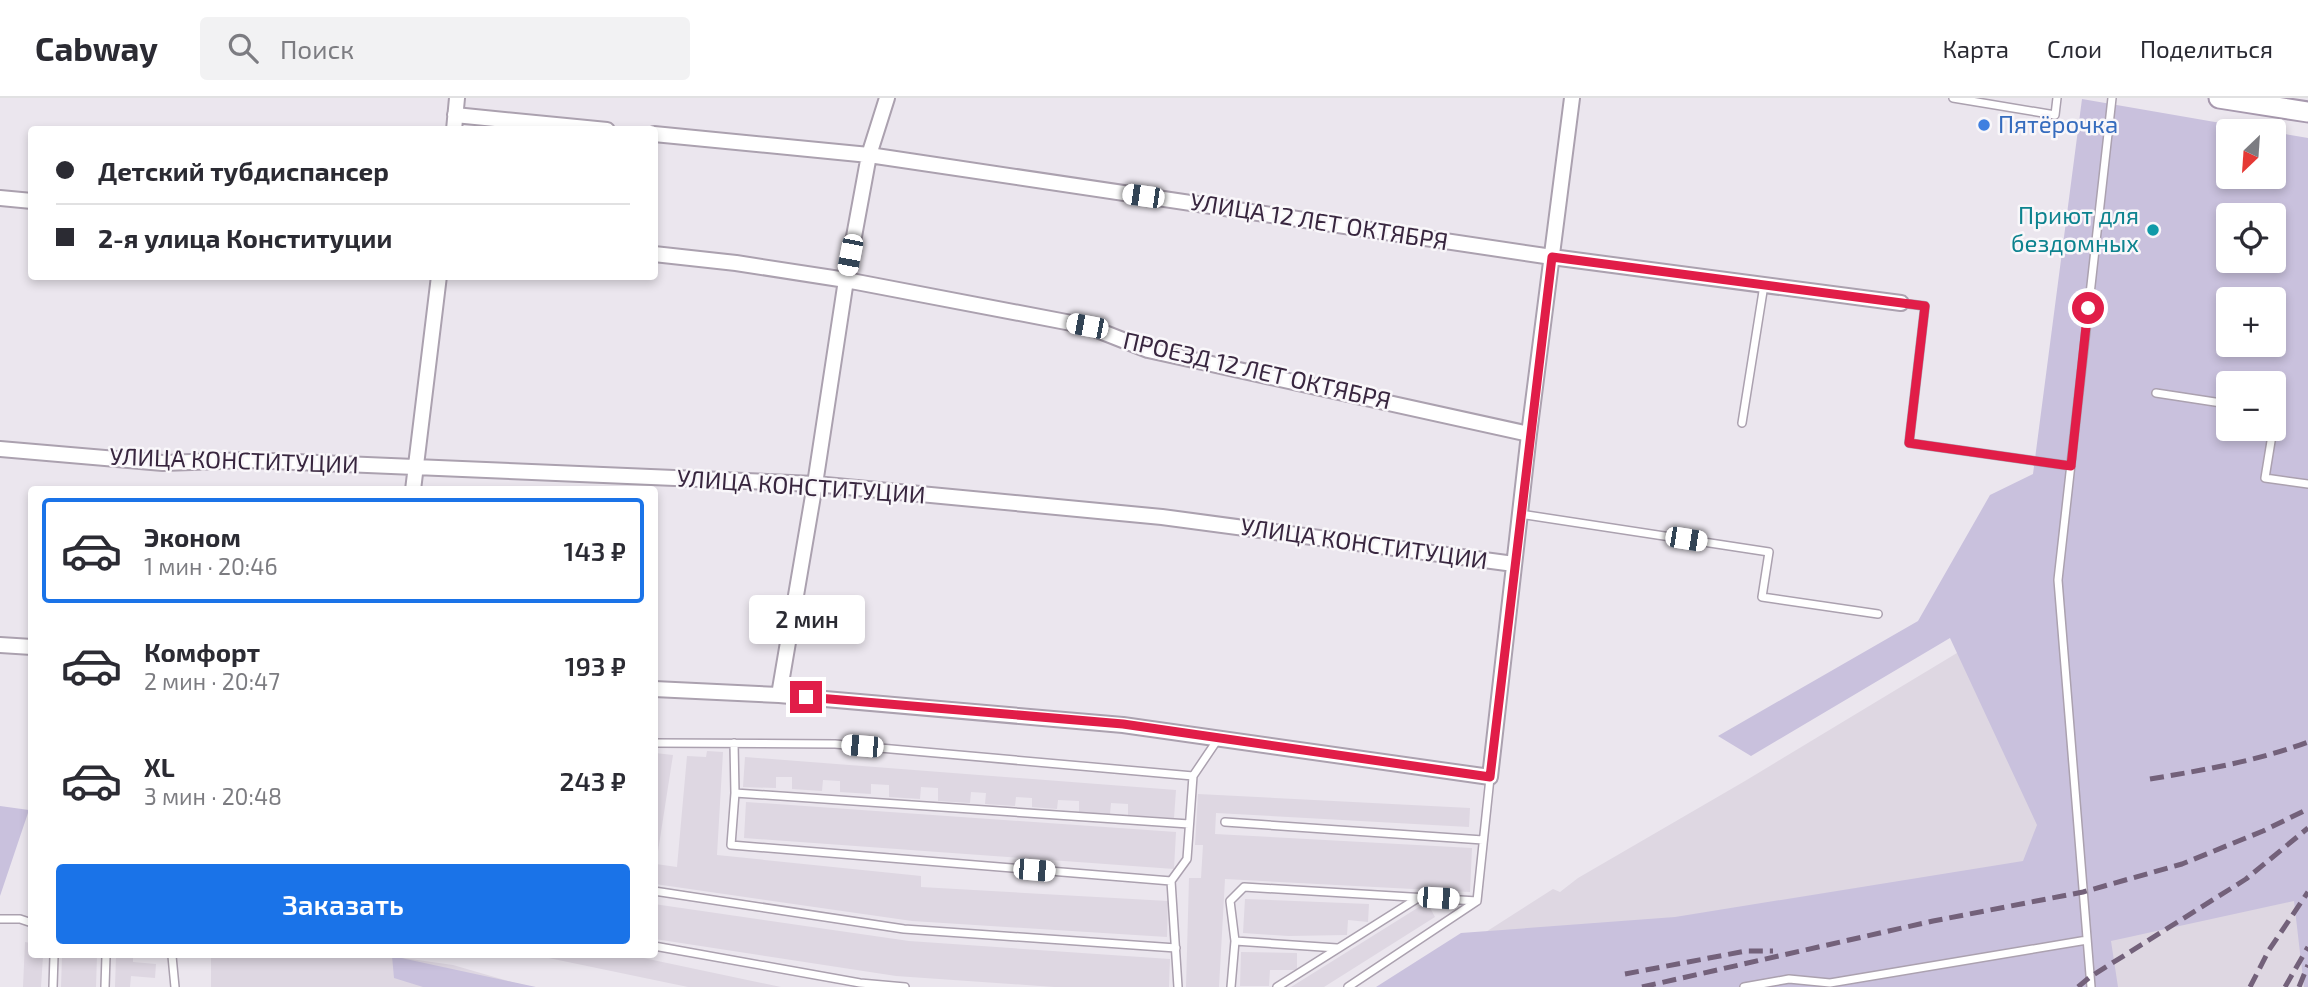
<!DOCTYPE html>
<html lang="ru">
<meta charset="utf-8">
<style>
body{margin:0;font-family:"Exo 2",sans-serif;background:#f2f2f3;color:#2b2b33;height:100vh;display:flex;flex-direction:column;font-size:26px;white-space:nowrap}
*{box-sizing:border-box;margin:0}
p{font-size:23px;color:#7c7c81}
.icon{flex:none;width:38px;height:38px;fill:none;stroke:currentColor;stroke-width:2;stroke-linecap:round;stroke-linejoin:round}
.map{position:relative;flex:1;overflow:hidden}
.side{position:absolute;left:28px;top:388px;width:630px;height:472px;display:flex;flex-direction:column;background:#fff;border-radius:7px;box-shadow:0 4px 10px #0003}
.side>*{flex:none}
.top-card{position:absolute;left:28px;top:28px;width:630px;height:154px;border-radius:7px;box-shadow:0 4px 10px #0003;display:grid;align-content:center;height:154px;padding:0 28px;background:#fff}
.needle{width:46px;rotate:205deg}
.fabs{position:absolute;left:2216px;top:21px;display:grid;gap:14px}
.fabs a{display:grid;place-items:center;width:70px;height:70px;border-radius:7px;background:#fff;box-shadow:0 4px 10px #0003;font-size:35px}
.end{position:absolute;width:32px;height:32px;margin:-16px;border:9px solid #e11d48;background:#fff;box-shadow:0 0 0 4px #fff}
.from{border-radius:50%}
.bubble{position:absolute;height:49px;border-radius:7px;background:#fff;box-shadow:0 4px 10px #0003;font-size:23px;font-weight:600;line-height:49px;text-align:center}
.car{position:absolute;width:21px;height:42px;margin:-21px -10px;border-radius:9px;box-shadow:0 0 5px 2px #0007;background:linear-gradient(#fff 24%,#345 0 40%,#fff 0 76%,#345 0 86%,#fff 0)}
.top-card b{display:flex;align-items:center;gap:24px;height:66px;font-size:26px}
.top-card b+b{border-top:2px solid #e1e1e2}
.top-card i{width:18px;height:18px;background:#2b2b33}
ul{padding:12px 0 0;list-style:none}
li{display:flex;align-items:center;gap:21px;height:105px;margin:0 14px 10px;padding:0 14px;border:4px solid transparent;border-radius:7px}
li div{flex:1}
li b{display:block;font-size:26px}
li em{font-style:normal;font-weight:600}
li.selected{border-color:#1a73e8}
li>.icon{width:63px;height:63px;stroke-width:1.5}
.button{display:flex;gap:14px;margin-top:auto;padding:14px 28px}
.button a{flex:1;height:80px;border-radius:7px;background:#1a73e8;color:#fff;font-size:28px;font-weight:600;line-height:80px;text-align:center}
header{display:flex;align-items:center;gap:42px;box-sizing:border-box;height:98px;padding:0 35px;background:#fff;border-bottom:2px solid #e1e1e2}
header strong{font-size:33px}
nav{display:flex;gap:38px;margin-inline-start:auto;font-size:24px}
.search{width:490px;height:63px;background:#f2f2f3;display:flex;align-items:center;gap:18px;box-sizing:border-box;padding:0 24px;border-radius:7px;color:#7c7c81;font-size:26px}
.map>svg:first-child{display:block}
</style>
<header>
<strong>Cabway</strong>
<div class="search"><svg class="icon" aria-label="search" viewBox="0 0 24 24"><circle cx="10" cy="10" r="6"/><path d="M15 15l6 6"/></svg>Поиск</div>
<nav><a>Карта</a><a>Слои</a><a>Поделиться</a></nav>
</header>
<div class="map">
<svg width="2308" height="889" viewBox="0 0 2308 889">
<rect width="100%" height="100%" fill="#ebe6ee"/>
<path fill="#ded7e2" d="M2308,459V889H1391L1478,839L1553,791L1560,794L1578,780L1745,683L2053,497Z
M707,653L723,654L717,757L921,778V789L1168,803L1167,839L912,823L655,786V655L673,657L656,766L677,769L687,658L706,659Z
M745,659L1176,692L1174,720L1128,717V706L1111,705L1110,716L1079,714V703L1058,702L1057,711L1032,709V700L1016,699L1015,708L985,706L986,695L971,694L970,705L938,703V690L921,689L920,701L889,699V687L871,686V696L840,694V683L823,682L822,693L792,691V679H776V690L743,689Z
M1198,696L1470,710L1469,729L1216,715L1215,736L1472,750L1470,794L1225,781L1219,889H1186L1189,780H1201L1203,747H1195Z
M746,704L1176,734L1174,771L744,740Z
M1245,801L1369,806L1368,824L1348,822L1347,837L1288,838L1243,835Z
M1427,804L1435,819L1324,889H1291Z
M654,806L909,843L1170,861L1169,889H1054L896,878L655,841Z
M25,844L31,845L32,858H43L41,889H23Z
M1241,854L1297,855V872H1270L1269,888H1240Z
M62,858H97L96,889H61Z
M116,858H133V864L156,866L155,880L131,878L130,889H115Z
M211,858H389L453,867L529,889H211Z
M539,858H634L781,889H688Z"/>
<path fill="#c9c1dd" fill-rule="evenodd" d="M2082,1L2267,33H2228V79H2273V34L2308,40V889H2304L2294,803L2111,843L2118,889H1376L1461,835L1675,819L2023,763L2037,727L1950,540L1751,658L1718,638L1918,523L1990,397L2033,376ZM2228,117H2273V163H2228ZM2228,201H2273V247H2228ZM2228,285H2273V331H2228Z
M0,708L29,712L0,798Z
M392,858L536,889H423L394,880Z"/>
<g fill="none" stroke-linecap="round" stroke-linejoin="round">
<defs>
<path id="lane" d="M1953,0L2055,17L2057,0
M1901,205L1925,208L1909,345L2071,368
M2156,295L2228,306
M2273,312L2276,313L2273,330
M1742,325L1764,187
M2273,331L2265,380L2308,386
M1520,416L1769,454L1762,499L1878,516
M654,645L835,646L1193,678
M734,645L735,695L731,747L1171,783
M735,695L1189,726
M1225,724L1483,742
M654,793L904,831L1176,850
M0,821H20L32,825
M1235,843L1337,850
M654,848L860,885L905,889
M172,858L175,889
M53,889L54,858
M105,889L106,858
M1178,889L1171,783L1187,761L1193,678L1218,641
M1231,889L1235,843L1230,803L1244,789L1477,803
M1277,889L1418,800
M1348,889L1477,803L1490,680
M1744,889L1789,881L1830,885L2087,842
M2091,889L2058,482L2112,0"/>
<path id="street" d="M455,17L607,32
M454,32L457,0
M654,36L869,57L1552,159L1901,205
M0,100L32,103
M654,156L736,165L846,182L1087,228L1148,252L1529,336
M0,351L163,365L249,362L815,386L1162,419L1514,466
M413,392L439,178
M0,547L32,549
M654,591L779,597L1123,627L1490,679L1529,336L1572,0
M779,597L815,386L846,182L869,57L887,0"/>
<path id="secondary" d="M2219,0L2308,14"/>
</defs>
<use href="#lane" stroke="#aba1af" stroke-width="10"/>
<use href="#street" stroke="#aba1af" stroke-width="18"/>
<use href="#secondary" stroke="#a799ae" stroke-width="23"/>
<use href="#lane" stroke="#fff" stroke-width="7"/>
<use href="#street" stroke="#fff" stroke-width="14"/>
<use href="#secondary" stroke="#fff" stroke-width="19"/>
<path stroke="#73617a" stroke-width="5" stroke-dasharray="14 7" stroke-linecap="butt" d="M2150,681C2204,672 2257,663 2308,644
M1625,876L1746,853H1773
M1642,889L1933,823L2083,794L2182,766L2263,733L2308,711
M2078,889L2090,879L2246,781L2308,730
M2250,889L2269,852L2308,794
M2285,889L2308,849
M2299,889L2308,867"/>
</g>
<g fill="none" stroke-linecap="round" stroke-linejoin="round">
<path stroke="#e11d48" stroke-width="9" d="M806,599L1123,626L1490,679L1552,159L1925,208L1909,345L2071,368L2088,210"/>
</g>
<circle fill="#3f7fe0" stroke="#f9f7fa" stroke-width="2.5" cx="1984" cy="27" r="7"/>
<circle fill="#0f9aa8" stroke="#f9f7fa" stroke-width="2.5" cx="2153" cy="132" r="7"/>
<g text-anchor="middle" stroke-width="5" stroke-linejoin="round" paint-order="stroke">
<g font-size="24" fill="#366cbe" stroke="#f9f7fa" text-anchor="start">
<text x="1998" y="35">Пятёрочка</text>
</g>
<g font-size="24" fill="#0d838f" stroke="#f9f7fa" text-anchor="end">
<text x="2139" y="126">Приют для<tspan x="2139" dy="28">бездомных</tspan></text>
</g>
<g font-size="24" fill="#38263f" stroke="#f9f7fa">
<text transform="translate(1319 124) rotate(9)" y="8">УЛИЦА 12 ЛЕТ ОКТЯБРЯ</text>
<text transform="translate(1257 273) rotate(13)" y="8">ПРОЕЗД 12 ЛЕТ ОКТЯБРЯ</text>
<text transform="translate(234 363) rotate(2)" y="8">УЛИЦА КОНСТИТУЦИИ</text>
<text transform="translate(801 389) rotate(4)" y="8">УЛИЦА КОНСТИТУЦИИ</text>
<text transform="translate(1364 446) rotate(8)" y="8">УЛИЦА КОНСТИТУЦИИ</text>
</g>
</g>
</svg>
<div class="fabs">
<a><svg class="needle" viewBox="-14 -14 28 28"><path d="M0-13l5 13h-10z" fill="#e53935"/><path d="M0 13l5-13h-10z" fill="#7c7c81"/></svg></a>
<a><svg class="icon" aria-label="locate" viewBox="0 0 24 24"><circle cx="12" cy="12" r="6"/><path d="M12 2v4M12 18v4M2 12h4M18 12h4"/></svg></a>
<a>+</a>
<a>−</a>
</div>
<i class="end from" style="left:2088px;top:210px"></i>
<i class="end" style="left:806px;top:599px"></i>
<div class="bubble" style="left:749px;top:497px;width:116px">2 мин</div>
<i class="car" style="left:1143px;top:98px;rotate:278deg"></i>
<i class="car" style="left:850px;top:157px;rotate:191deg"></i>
<i class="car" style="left:1087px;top:228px;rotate:281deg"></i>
<i class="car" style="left:1686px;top:441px;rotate:99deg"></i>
<i class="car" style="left:862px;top:648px;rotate:275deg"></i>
<i class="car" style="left:1034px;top:772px;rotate:95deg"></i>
<i class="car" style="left:1438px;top:800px;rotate:94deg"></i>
<div class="top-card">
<b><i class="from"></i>Детский тубдиспансер</b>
<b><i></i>2-я улица Конституции</b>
</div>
<section class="side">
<ul>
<li class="selected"><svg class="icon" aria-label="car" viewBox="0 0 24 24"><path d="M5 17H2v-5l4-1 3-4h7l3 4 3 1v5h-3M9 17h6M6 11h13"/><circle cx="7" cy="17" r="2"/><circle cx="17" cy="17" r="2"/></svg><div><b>Эконом</b><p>1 мин · 20:46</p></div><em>143 ₽</em></li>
<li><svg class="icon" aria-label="car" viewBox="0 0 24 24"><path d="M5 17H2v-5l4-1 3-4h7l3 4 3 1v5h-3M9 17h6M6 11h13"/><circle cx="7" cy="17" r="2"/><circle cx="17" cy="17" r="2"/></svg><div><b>Комфорт</b><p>2 мин · 20:47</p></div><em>193 ₽</em></li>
<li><svg class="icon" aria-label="car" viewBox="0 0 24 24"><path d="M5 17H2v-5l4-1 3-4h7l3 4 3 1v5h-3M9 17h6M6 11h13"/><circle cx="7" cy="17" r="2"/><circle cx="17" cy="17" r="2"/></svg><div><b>XL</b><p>3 мин · 20:48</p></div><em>243 ₽</em></li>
</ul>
<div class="button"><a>Заказать</a></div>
</section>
</div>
